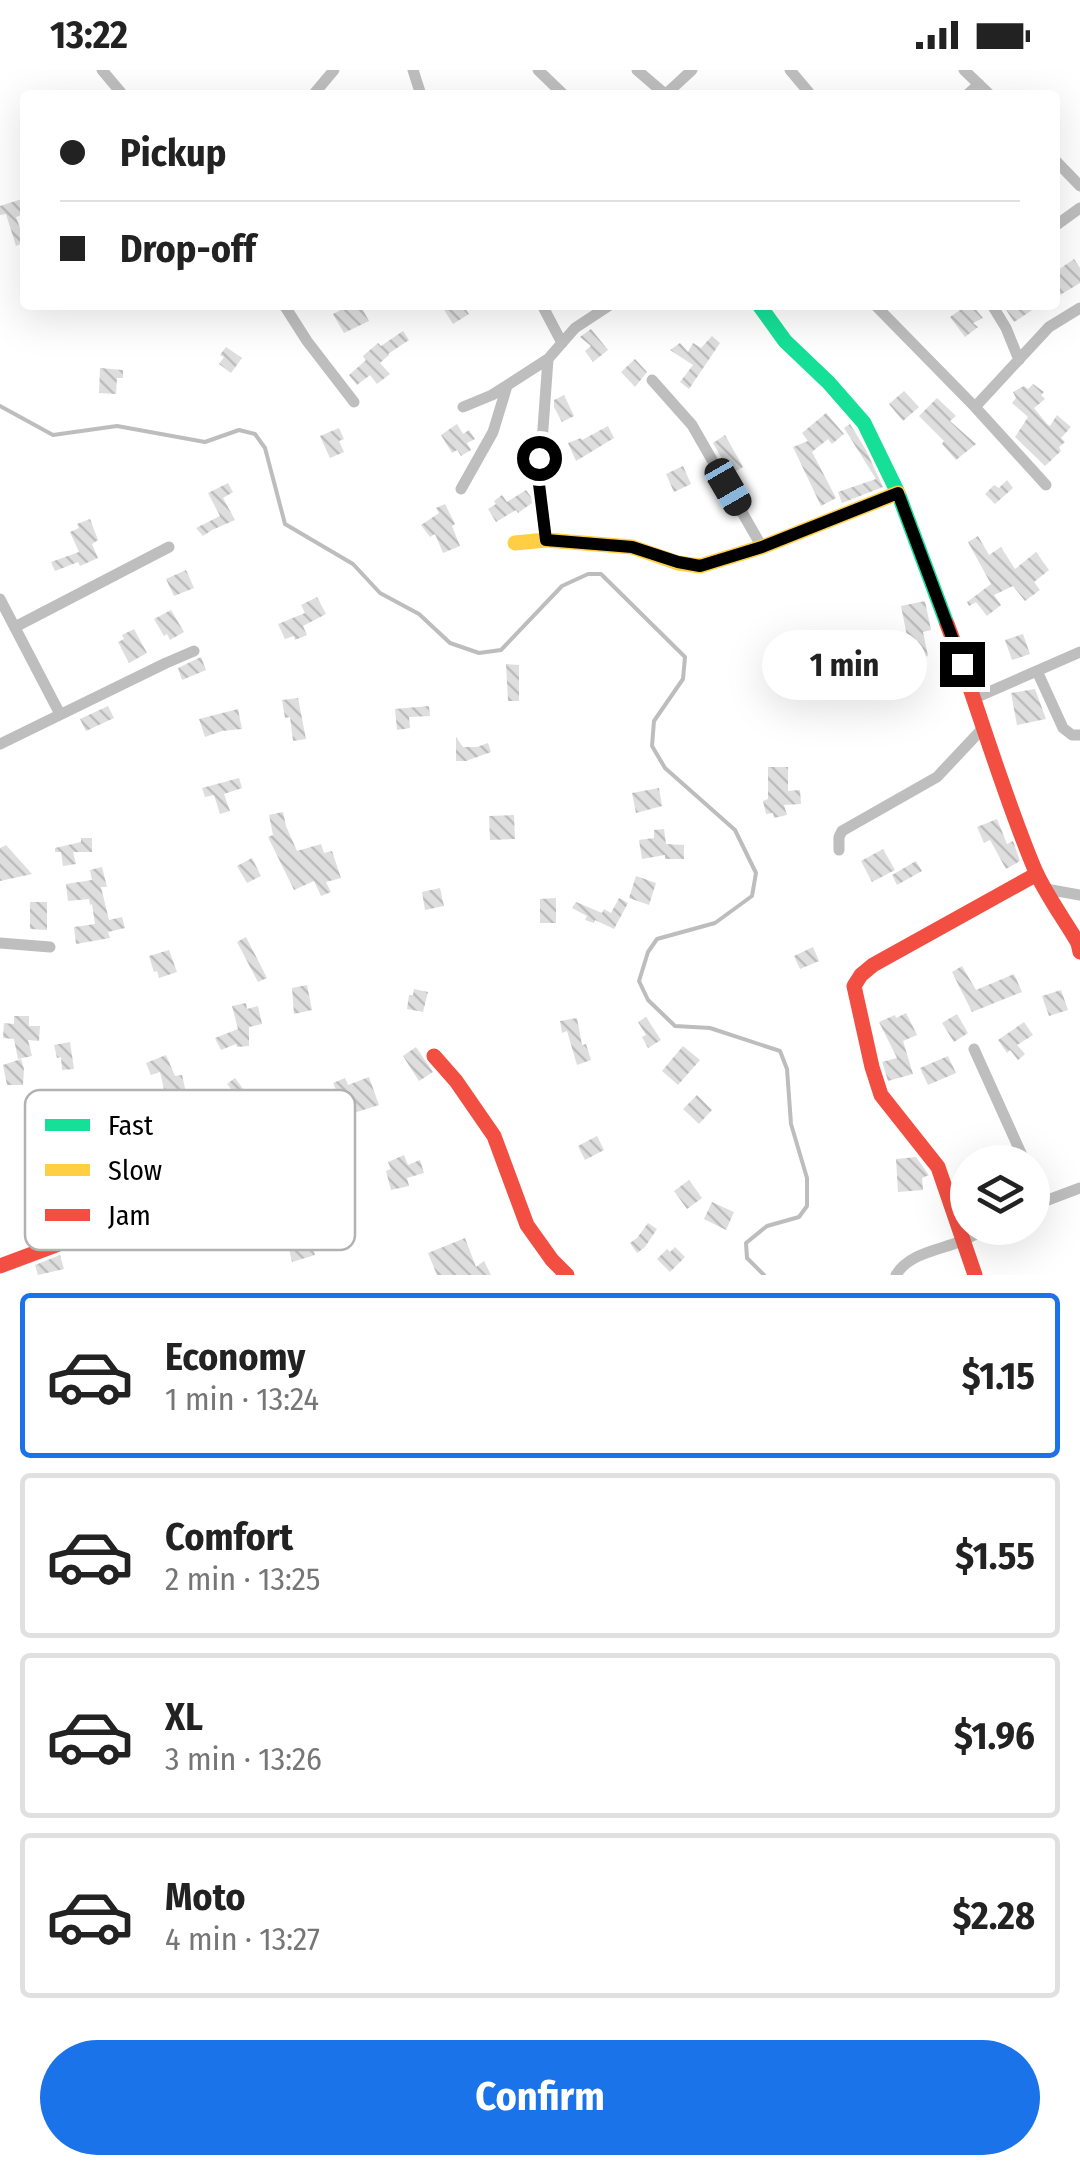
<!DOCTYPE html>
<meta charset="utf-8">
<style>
body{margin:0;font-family:"Fira Sans Condensed",sans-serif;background:#f2f2f2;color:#222;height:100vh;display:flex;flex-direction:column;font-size:38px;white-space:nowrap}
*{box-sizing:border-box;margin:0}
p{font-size:32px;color:#767676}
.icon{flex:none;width:55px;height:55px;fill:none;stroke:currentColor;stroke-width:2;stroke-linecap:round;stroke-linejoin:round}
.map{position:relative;height:1205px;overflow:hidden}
.sheet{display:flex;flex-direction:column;background:#fff;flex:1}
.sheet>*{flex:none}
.banner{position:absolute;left:20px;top:20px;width:1040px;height:220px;border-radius:10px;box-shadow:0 10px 40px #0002;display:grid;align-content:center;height:220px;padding:0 40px;background:#fff}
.fabs{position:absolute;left:950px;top:1075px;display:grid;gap:20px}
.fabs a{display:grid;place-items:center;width:100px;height:100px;border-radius:50%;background:#fff;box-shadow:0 10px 40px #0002;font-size:50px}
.end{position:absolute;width:45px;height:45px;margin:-22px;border:12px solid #000;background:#fff;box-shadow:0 0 0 5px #fff}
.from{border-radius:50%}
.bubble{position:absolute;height:70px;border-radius:35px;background:#fff;box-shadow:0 10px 40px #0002;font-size:32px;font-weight:700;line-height:70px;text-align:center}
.car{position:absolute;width:30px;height:60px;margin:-30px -15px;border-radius:12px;box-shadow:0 0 8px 2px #0007;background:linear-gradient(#222 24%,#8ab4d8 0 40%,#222 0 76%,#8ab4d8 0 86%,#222 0)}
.banner b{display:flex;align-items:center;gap:35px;height:95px;font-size:38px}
.banner b+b{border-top:2px solid #e0e0e0}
.banner i{width:25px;height:25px;background:#222}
ul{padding:18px 0 0;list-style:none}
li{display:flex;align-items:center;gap:30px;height:165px;margin:0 20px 15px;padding:0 20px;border:5px solid #e0e0e0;border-radius:10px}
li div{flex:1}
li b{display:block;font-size:38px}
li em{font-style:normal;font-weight:700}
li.on{border-color:#1a73e8}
li>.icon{width:90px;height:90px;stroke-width:1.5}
.button{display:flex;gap:20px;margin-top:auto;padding:20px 40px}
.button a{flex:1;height:115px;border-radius:60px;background:#1a73e8;color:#fff;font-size:40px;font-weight:700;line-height:115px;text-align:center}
.status{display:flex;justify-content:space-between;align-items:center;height:70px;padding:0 50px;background:#fff;direction:ltr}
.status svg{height:28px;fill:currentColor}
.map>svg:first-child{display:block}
</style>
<div class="status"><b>13:22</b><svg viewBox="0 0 49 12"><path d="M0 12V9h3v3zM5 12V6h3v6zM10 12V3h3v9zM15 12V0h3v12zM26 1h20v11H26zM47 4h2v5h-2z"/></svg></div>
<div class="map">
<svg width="1080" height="1205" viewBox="0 0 1080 1205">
<defs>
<pattern id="building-back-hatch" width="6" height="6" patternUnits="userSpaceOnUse" patternTransform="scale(2.5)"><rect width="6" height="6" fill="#dedede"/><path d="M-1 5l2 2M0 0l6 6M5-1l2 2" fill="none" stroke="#bdbdbd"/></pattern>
</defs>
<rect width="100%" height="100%" fill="#fff"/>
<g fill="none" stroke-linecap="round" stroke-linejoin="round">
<path stroke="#bdbdbd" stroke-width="4" d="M0,336L53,365L117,356L205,372L239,360L255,364L265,378L285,454L353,494L380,523L419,544L450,573L479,583L501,580L562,516L588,504H601L685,587L683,609L654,651L652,676L665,698L735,760L756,803L752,826L715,853L657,869L648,882L639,911L648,930L675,956L710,958L780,981L787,999L791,1054L807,1108V1136L799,1147L767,1156L746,1173L747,1188L764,1205"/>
</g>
<path fill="url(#building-back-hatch)" d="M25,128V144L16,147L25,172L16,176L6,144L0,145V136Z
M1074,189L1080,198V213L1055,228V202Z
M350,235H360L369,251L344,263L333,244Z
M441,235H463L469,244L453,254Z
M967,235H972L983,248L973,253L978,257L965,267L950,247Z
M1003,235H1040L1014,252Z
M591,259L608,280L593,292L585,281L591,276L580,267Z
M403,261L409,270L388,284L389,285L380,293L390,304L377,314L370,305L357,315L349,305L366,290L363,286L378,273L381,276Z
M712,266L720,273L689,319L680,312L693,295L670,280L680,273L688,282L693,273L701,278Z
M226,277L242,288L231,303L219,294L224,287L220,285Z
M635,289L647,302L635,317L621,302Z
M100,298L123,300V308H117L116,324L99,323Z
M1033,314L1044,322L1041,325L1045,329L1034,338L1047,354L1050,356L1057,345L1071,357L1061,368L1065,372L1059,377L1061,381L1045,396L1015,367L1028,347L1012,333L1016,328L1013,322L1024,316L1028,319Z
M904,321L919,337L903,351L889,334Z
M564,325L574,346L562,352L554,337V330Z
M937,328L956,346L950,351L976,374L956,390L942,374L944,371L919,346Z
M826,343L844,364L832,374L828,369L812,382L836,428L821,436L793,377L808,371L802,363Z
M457,354L463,364L469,360L475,369L467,373L471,380L461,386L457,380L452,383L441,365Z
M850,354L866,380L883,417L842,433L838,422L876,409L844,358Z
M608,356L614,368L576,391L568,373L581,368L582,370Z
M339,358L344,369L339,371L344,382L330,388L320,366Z
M725,365L743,397L731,404L713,373Z
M683,396L691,414L674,422L666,404Z
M1007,410L1013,418L995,434L985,424L994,415L999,418Z
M228,413L233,422L223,428L235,450L212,460L203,466L196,458L220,446L208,423Z
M526,420L531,427L532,433L518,443L516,440L496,452L488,439L496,434L494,431L502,425L507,432Z
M445,434L455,454L452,456L460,476L443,483L435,464L430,467L421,455L439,443L436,438Z
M90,449L98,470L92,474L98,488L80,496L78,492L55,501L51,492L79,482L70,462L79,458L77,454Z
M978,466L989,485L1001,477L1015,499L1036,482L1049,500L1034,512L1040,520L1025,531L1013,516L994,525L1001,535L987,546L976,532L969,536L967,532L991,514L968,472Z
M186,500L194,518L174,526L166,509Z
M317,527L326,544L303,556L307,565L295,570L294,566L285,569L278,554L305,543L301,535Z
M925,531L931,560L923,562L928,586L911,590L910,583L882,587L879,570L907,566L901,536Z
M171,540L184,562L170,570L167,564L164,566L154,549Z
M134,559L147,583L129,593L118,572L124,569L122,565Z
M1023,564L1030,584L1012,590L1005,570Z
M201,587L206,600L182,610L178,598Z
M506,594L519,595V631H508Z
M1035,619L1046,649L1017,655L1011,623Z
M298,628L306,669L293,671L290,647L285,648L282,630Z
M108,636L114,648L86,661L80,649Z
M429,636L430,646L409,647L410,658L397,660L395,639Z
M238,639L242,659L222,661L205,667L199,649Z
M456,667L463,677H477L488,673L491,682L466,691H456Z
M768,697H788V721L800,720L801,734L784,735L787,745L774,748L773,743L766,744L763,731L768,729Z
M239,708L242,718L224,724L230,741L220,744L214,725L205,727L202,718Z
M659,718L662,736L636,743L632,723Z
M283,742L286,756L297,781L321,774L324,783L332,781L341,808L326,812L331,822L321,826L314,811L294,820L268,767L273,765L269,745Z
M514,745L515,769L490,770L489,746Z
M997,749L1007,774L1013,771L1020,791L1006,799L990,770L984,773L977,757Z
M664,759L666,774L684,775V789H665V785L642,789L639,770L654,768V760Z
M81,768H92V782H73L76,794L63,796L61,782H55V778L81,772Z
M6,775L32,804L0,811V778Z
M883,779L895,800L872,812L861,791Z
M252,788L261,806L247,813L237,796Z
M916,791L922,801L897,815L892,805Z
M102,797L107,817H101L109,850L122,847L125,858L108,862L110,868L76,874L74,857L95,854L92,834L90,835L89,829L68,831L66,814L92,810L90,800Z
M636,806L656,813L649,835L629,828Z
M440,818L444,836L425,840L422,822Z
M556,828V853H540V829Z
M619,828L628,833L614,859L595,850L594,853L585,850L587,846L572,838L576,832L602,843L604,839L611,843Z
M30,832H47V860L30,859Z
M246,867L267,908L258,912L237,872Z
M813,877L819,891L800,899L794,886Z
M169,880L177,902L159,908L157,901L154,902L149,886Z
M962,896L976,920L1014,904L1022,922L972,942L952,902Z
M307,915L312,940L294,944L292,918Z
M414,919L428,922L423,942L407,939L409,925H413Z
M1061,920L1068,940L1049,946L1042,926Z
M246,933L247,939L258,936L262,954L249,957V976L237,977L236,974L221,980L215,968L238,959L232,936Z
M906,943L917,965L903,971L913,1004L888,1011L882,992L897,988L879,952L895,945L896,948Z
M957,944L968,963L954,972L942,953Z
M14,946H29V956H40L39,971L28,970L32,986L18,989L14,969L3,968L4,953L14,954Z
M646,947L661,970L648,978L642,967L646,965L638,952Z
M577,948L582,975L586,974L591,990L577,995L567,961L562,963L560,951Z
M1024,952L1033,965L1017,975L1025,984L1018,990L1010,980L1007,983L998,970Z
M70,972L74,999L62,1000L61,987L57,988L54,975Z
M683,976L700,990L678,1015L662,1001Z
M416,977L433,1002L419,1011L403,986Z
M166,985L175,1006L182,1005L187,1027L175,1030V1026L166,1028L160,1002L151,1005L146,993Z
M948,986L956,1003L928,1015L920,998Z
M21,989L24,999L23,1015H7L3,995Z
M369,1007L379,1035L341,1047L336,1035L342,1033L333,1013L345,1008L348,1015Z
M235,1008L261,1043L263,1049L259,1053L241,1058L236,1042L247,1039L227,1014Z
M697,1025L712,1040L699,1054L683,1039Z
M597,1066L604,1080L585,1090L578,1076Z
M404,1085L408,1095L420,1090L424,1103L407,1108L409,1116L391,1120L386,1101L391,1099L388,1092Z
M916,1087L929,1105L922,1108L923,1120L898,1122L896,1089Z
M689,1110L702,1128L687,1139L674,1121Z
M712,1132L734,1142L726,1160L704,1149Z
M648,1153L657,1159L645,1177L637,1183L630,1173L637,1168Z
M308,1161L315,1185L292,1192L289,1179L295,1177L292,1166Z
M465,1168L476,1197L484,1191L491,1205H437L428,1183Z
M675,1177L685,1187L670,1202L657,1189L667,1179L670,1182Z
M60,1185L64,1199L38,1205L35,1195Z"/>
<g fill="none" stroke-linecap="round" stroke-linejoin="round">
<path stroke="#bebebe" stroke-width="11" d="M102,0L123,25
M413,0L421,25
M538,0L564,25
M637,0L666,25
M790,0L811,25
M964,0L990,25
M313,25L334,0
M665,25L692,0
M967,25L979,14
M1055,90L1080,116
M1055,156L1080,138
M284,235L307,271L354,332
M542,235L562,273
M875,235L975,337L1046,415
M992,235L1006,258L1019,290
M652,310L692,355L762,477
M463,337L492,325L548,289L575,258L610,235
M975,337L1049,257L1080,238
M461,419L493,362L507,316
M546,470L539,414L548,289
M0,529L60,644
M15,557L169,477
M1037,601L1063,658L1072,665H1080
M975,628L1080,582
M0,674L166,593L194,581
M839,780V767L842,761L937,707L984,657
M1046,819L1080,825
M0,873L50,877
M974,979L1025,1092
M1032,1111L1042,1132
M1032,1136L1080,1118
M896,1205C908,1184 938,1180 959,1172C969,1168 979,1162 989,1158"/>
<path stroke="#16e098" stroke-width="15" d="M759,235L785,271L829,313L864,353L898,423L947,554"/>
<path stroke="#ffcf43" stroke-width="15" d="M515,473L546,470L632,477L678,493L700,496L762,477L898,423"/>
<path stroke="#f24e42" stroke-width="15" d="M947,554C978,635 1001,719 1035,800C1046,825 1064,849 1078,873L1080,882
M434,986L456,1011L494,1066L527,1155L552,1190L567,1205
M0,1196L83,1165L224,1104
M975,1205L938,1097L881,1025L872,997L854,916L861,905L873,895L1037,804"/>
</g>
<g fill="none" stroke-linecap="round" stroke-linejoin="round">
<path stroke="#000" stroke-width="12" d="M539,388V414L546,470L632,477L678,492L700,496L762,477L898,423L962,594"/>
</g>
<rect x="25" y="1020" width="330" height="160" rx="15" fill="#fff" stroke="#b2b2b2" stroke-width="2.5"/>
<rect x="45" y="1049" width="45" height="12" fill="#16e098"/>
<rect x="45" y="1094" width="45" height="12" fill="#ffcf43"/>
<rect x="45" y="1139" width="45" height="12" fill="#f24e42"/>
<g font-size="28" fill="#000">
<text x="108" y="1065">Fast</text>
<text x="108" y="1110">Slow</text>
<text x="108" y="1155">Jam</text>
</g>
</svg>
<div class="fabs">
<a><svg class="icon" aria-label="layers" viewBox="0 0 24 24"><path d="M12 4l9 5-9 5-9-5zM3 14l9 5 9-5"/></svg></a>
</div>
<i class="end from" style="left:539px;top:388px"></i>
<i class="end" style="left:962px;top:594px"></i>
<div class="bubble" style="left:762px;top:560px;width:165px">1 min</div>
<i class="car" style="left:728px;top:417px;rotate:150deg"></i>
<div class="banner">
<b><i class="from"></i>Pickup</b>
<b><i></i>Drop-off</b>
</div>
</div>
<section class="sheet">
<ul>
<li class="on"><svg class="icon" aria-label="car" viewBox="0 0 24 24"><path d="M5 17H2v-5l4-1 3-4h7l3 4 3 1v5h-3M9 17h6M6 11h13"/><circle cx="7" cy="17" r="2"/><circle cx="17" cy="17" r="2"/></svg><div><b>Economy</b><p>1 min · 13:24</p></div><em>$1.15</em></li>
<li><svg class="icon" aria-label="car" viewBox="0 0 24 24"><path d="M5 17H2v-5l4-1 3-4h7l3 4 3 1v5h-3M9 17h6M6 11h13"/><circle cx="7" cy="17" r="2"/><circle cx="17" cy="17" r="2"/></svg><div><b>Comfort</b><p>2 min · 13:25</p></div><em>$1.55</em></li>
<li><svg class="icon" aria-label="car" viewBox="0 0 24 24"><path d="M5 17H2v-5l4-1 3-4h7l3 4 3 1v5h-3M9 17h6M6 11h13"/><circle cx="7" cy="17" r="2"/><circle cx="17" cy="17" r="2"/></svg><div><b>XL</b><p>3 min · 13:26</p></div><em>$1.96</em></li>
<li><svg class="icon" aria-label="car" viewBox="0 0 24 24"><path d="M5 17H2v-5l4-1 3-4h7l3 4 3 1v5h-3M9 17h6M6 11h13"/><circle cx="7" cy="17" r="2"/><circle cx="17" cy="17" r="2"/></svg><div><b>Moto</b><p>4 min · 13:27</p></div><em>$2.28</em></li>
</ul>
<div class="button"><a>Confirm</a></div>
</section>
